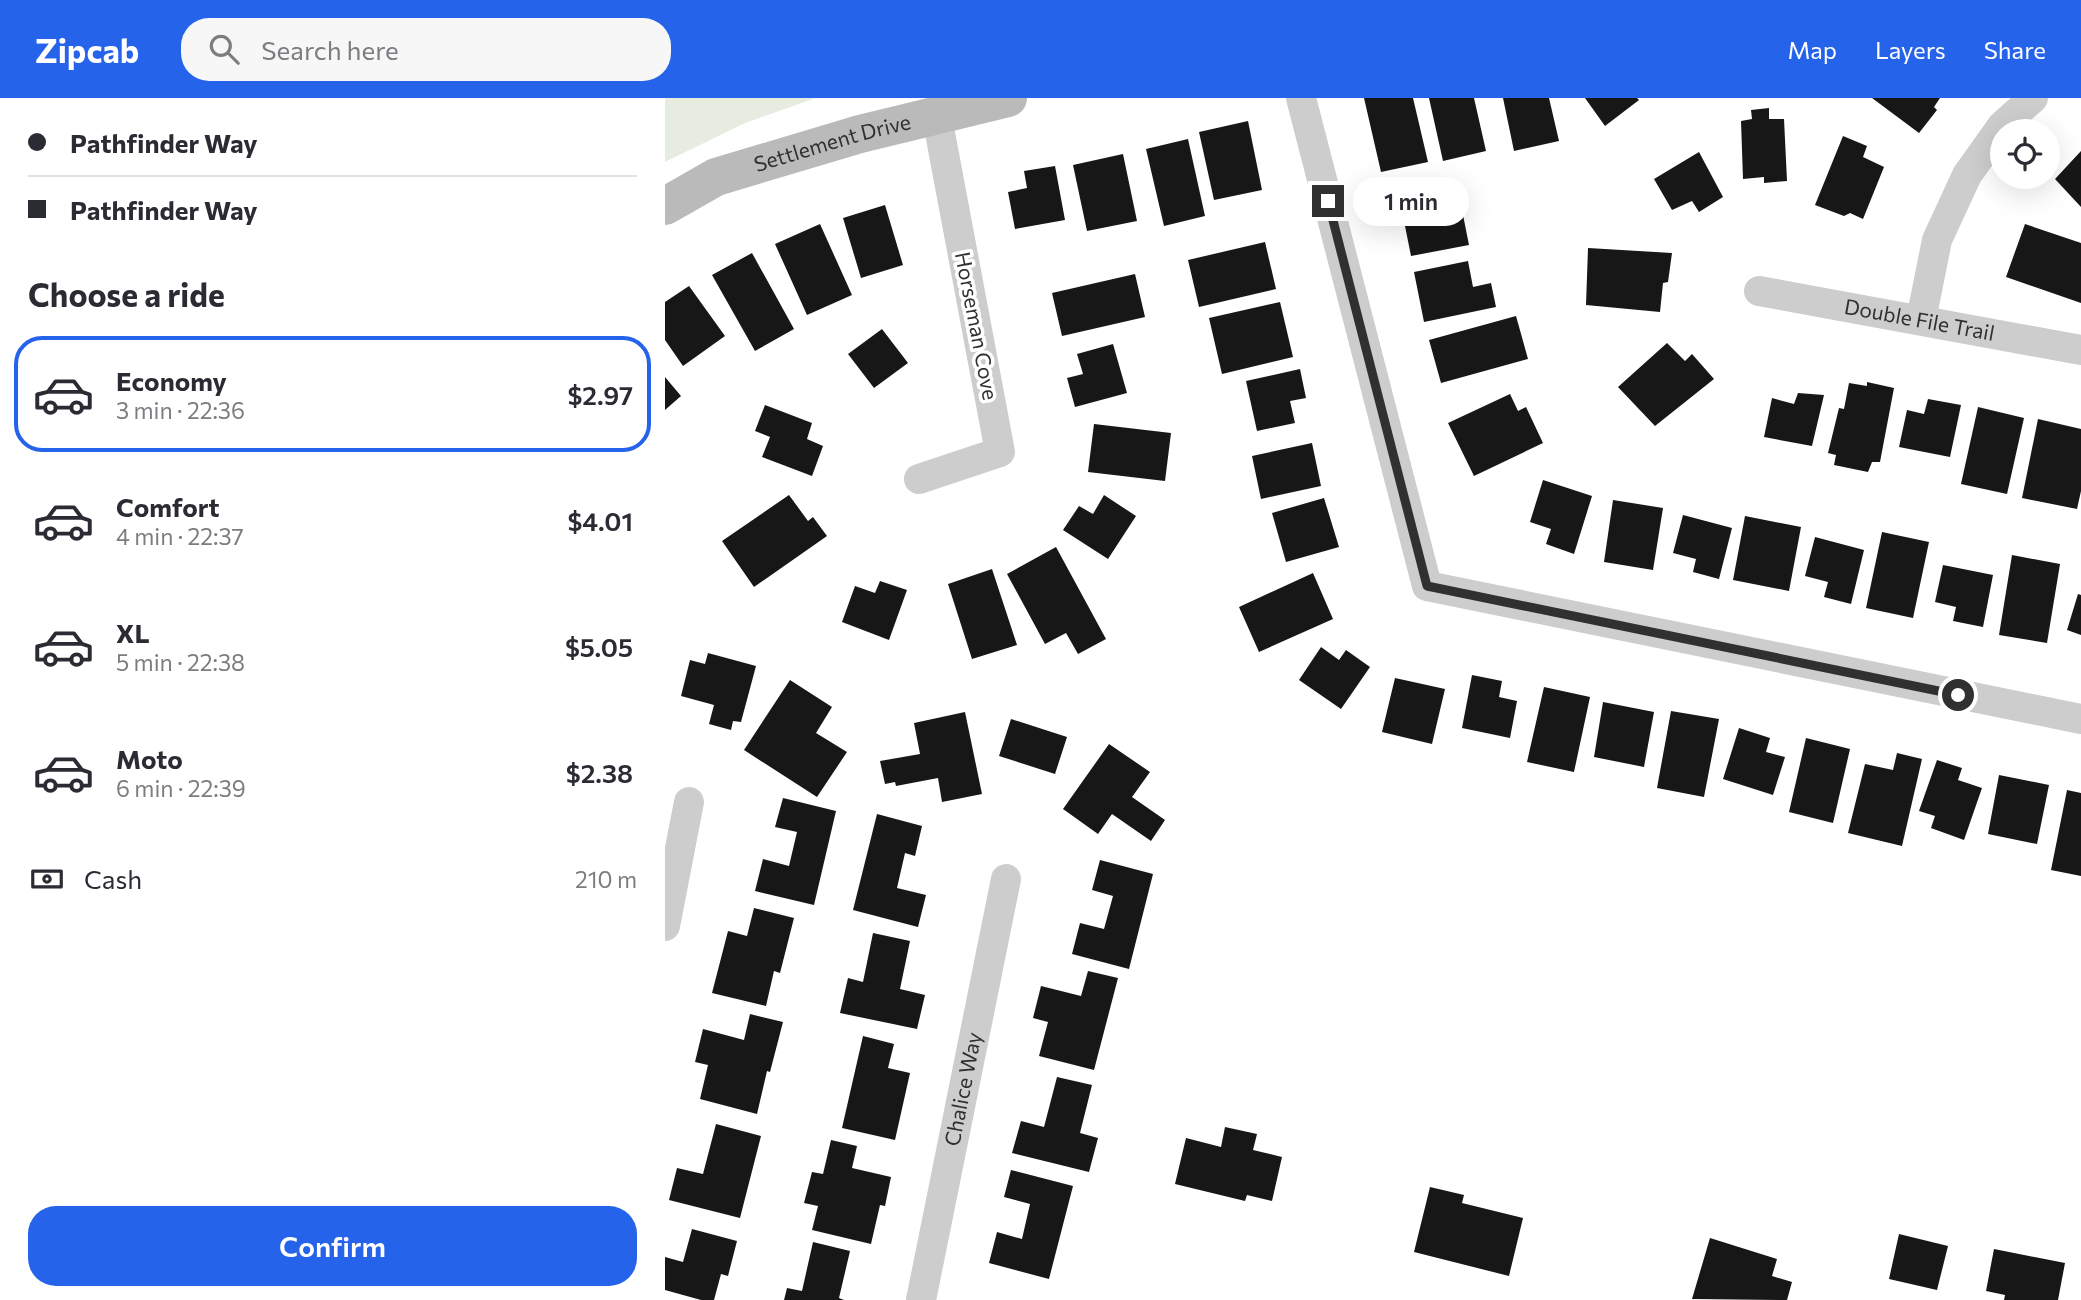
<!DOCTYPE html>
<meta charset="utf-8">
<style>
body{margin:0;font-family:Commissioner,sans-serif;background:#f7f7f7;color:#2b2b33;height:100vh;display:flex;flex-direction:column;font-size:26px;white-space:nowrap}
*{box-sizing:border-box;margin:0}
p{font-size:23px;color:#7c7c81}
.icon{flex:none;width:38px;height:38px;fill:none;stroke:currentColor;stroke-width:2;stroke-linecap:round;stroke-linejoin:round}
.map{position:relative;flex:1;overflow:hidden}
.drawer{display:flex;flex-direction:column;background:#fff;width:665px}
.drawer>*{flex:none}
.top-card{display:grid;align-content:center;height:154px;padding:0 28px;background:#fff}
.tools{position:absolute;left:1325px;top:21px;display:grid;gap:14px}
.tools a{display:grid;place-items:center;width:70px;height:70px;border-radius:50%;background:#fff;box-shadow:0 7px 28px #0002;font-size:35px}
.end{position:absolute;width:32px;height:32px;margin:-16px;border:9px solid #303030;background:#fff;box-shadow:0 0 0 4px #fff}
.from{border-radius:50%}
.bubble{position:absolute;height:49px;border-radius:24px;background:#fff;box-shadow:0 7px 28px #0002;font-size:23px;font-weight:600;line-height:49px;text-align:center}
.top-card b{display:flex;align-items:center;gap:24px;height:66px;font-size:26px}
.top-card b+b{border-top:2px solid #e1e1e2}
.top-card i{width:18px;height:18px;background:#2b2b33}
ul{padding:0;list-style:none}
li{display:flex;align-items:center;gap:21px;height:116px;margin:0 14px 10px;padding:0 14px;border:4px solid transparent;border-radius:28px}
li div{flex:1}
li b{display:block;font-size:26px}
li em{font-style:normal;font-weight:600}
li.active{border-color:#2563eb}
li>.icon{width:63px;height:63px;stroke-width:1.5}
h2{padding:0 28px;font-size:32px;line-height:84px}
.pay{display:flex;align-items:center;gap:18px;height:77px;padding:0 28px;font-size:26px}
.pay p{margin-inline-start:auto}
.cta{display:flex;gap:14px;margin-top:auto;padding:14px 28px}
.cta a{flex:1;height:80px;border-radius:28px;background:#2563eb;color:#fff;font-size:28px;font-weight:600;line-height:80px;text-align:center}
header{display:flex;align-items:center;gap:42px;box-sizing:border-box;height:98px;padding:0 35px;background:#2563eb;color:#fff}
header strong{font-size:33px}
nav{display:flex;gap:38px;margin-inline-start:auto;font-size:24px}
.search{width:490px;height:63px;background:#f7f7f7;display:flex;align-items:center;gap:18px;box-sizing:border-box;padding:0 24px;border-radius:28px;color:#7c7c81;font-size:26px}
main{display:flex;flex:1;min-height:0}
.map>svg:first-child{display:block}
</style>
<header>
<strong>Zipcab</strong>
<div class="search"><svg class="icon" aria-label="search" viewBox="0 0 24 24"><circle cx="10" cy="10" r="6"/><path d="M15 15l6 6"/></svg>Search here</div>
<nav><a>Map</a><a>Layers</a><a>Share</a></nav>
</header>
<main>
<section class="drawer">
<div class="top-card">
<b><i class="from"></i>Pathfinder Way</b>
<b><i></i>Pathfinder Way</b>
</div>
<h2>Choose a ride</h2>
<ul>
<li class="active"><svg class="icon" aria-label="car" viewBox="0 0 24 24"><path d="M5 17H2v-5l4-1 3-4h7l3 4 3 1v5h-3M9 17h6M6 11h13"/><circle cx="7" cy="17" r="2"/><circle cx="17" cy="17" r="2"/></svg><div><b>Economy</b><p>3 min · 22:36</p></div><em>$2.97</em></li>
<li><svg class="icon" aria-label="car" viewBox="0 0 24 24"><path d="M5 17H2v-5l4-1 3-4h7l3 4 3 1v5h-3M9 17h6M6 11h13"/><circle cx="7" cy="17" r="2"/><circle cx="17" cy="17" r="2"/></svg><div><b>Comfort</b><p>4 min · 22:37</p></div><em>$4.01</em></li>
<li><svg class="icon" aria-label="car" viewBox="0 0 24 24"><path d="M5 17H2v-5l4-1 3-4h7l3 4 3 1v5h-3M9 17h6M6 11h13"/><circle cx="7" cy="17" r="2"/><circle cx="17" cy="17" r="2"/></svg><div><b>XL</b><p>5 min · 22:38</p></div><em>$5.05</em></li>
<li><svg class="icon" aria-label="car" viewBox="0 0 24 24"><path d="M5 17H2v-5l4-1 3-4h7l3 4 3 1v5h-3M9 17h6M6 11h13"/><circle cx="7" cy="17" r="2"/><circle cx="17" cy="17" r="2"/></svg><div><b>Moto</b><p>6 min · 22:39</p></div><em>$2.38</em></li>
</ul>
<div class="pay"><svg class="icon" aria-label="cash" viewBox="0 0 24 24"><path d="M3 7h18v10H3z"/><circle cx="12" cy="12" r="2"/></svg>Cash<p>210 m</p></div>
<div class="cta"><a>Confirm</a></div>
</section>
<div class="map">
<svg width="1416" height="1202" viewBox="0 0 1416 1202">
<rect width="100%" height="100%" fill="#fff"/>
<path fill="#e6ecdf" d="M0,0H151L80,25L0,64Z"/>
<path fill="#171717" d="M699,0H748L763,64L716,74Z
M764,0H809L821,53L778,63Z
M838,0H884L894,43L849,53Z
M920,0H972L974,2L940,28Z
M1207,0H1275L1269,9L1272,12L1254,35Z
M1104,10V21H1119L1122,83L1099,85V79L1078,81L1076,23L1087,21L1086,12Z
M583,23L597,92L549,102L534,34Z
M1178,38L1202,48L1198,59L1219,69L1198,121L1185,115L1179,118L1150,107Z
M523,41L540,118L499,128L481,51Z
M1416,53V109L1390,81Z
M1034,54L1058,99L1034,114L1027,103L1007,112L989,81Z
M458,56L472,123L422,133L408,67Z
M390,68L400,122L350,131L343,94L362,90L359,73Z
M794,97L804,147L746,158L736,108Z
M220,107L238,167L196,180L178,120Z
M155,126L187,197L142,217L110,146Z
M1360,126L1416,145V205L1341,179Z
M600,144L611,191L534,209L523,162Z
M923,150L1007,155L1003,184L998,185L995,214L921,207Z
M87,155L129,231L90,253L47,177Z
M803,163L808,189L826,185L831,209L759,224L749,174Z
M470,176L480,219L397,238L387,195Z
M24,188L60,238L18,268L0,242V204Z
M615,204L628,259L557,276L544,220Z
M851,218L863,261L776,285L764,242Z
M217,231L243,265L209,290L183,256Z
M1002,245L1020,263L1027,256L1049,281L990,328L953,289Z
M448,246L462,295L410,309L402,280L418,276L412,256Z
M635,271L641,300L625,303L630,325L592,333L581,283Z
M0,279L16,298L0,312Z
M1202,284L1229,290L1215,364H1207L1203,374L1169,367L1171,357L1163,355L1174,310L1179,311L1184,285L1202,288Z
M1133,295L1159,297L1147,348L1099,339L1107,300L1129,306Z
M845,296L853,313L861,309L878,345L809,378L783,325Z
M1263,301L1296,307L1285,359L1234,349L1242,312L1259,316Z
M100,307L147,325L142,341L158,348L147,378L97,359L105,339L90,333Z
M1313,309L1359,320L1342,396L1296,386Z
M1373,321L1416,331V393L1412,411L1357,400Z
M429,326L506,335L500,383L423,374Z
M647,345L656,388L596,401L587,358Z
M878,382L927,398L909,456L881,446L886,431L865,424Z
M124,397L143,423L148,419L162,438L89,489L57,443Z
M439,397L471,418L443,461L398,432L414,408L428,416Z
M659,400L674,449L621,464L607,415Z
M948,402L998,410L988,472L939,464Z
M1018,417L1067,430L1054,481L1028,474L1031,461L1008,455Z
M1080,418L1136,429L1124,493L1068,482Z
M1217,434L1264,444L1248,520L1201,510Z
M1150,439L1199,452L1186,506L1159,499L1163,484L1140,478Z
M391,449L441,541L413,556L401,535L380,546L342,476Z
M1347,457L1395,466L1382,545L1334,537Z
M1278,467L1328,477L1318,529L1288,523L1291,509L1270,504Z
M327,471L352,547L307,561L283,486Z
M648,475L668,521L594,554L574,509Z
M215,483L242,492L224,542L177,524L190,488L210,495Z
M1413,496L1416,497V537L1402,532Z
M656,549L674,562L681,552L705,569L676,611L634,582Z
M43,555L91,568L76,624L68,623L66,632L44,626L49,607L16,598L25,562L40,566Z
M807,577L837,583L834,599L852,603L845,640L797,630Z
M730,580L780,591L767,646L717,634Z
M125,582L167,609L151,635L182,654L152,699L79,652Z
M879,589L925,599L909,674L862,664Z
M938,604L989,614L979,669L929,659Z
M1006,613L1054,621L1039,699L992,690Z
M300,614L317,696L277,704L273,680L231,688L230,684L220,686L215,663L255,656L249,625Z
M346,621L402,639L390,676L334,658Z
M1074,630L1105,640L1101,654L1120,659L1108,697L1058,681Z
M1141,640L1185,651L1168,725L1124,714Z
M444,646L485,674L467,699L500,722L486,743L447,716L433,736L398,711Z
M1232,655L1257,661L1237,748L1183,735L1200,666L1228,672Z
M1272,662L1297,670L1293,682L1317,690L1299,742L1266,730L1270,718L1254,713Z
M1334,677L1384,687L1372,746L1323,736Z
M1402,692L1416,695V778L1386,772Z
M118,700L171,713L149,807L90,793L98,761L124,768L132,734L110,729Z
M212,716L257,728L250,758L240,755L232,790L261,797L253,829L188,812Z
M435,762L488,776L464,871L407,856L415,825L439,831L448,798L427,792Z
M89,810L129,820L115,875L109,873L101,908L47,895L63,833L82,838Z
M208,835L245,843L235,891L260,897L252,931L175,915L183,880L198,884Z
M423,873L453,880L429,972L374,958L383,924L368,920L376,888L416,898Z
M85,916L118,924L105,974L102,973L92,1016L35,1001L43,967L30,964L38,931L79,942Z
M198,938L229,946L223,970L245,975L230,1042L177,1030Z
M392,979L427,987L415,1035L433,1040L424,1074L347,1055L356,1023L379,1029Z
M51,1026L96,1038L75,1120L4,1102L12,1070L38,1076Z
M560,1029L592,1036L588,1052L617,1059L607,1103L582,1097L580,1103L510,1086L521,1040L556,1049Z
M166,1042L192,1048L187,1070L226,1079L220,1108L215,1107L206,1146L147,1132L153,1108L139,1105L147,1074L158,1076Z
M346,1072L408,1088L384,1181L324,1165L332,1134L357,1141L365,1106L339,1099Z
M765,1089L799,1097L797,1105L858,1120L844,1178L749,1154Z
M27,1131L72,1143L63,1178L56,1176L49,1202H36L0,1192V1159L18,1164Z
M1234,1136L1283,1148L1272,1192L1224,1181Z
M1045,1140L1112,1161L1107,1178L1127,1184L1122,1202L1027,1201Z
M148,1144L185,1153L174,1200L179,1202H119L122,1190L137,1193Z
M1329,1151L1400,1165L1393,1202H1339L1340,1197L1321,1193Z"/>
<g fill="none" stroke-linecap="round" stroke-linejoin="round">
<g stroke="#cdcdcd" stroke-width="30">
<path d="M636,0L762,488L1416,621"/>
<path id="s1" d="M1094,193L1416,252"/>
<path d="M1256,222L1272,142L1302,77L1337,28L1368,0"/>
<path d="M254,381L335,354L272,19"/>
<path d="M0,828L24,704"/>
<path id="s2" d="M256,1202L341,781"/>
</g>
<path stroke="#bababa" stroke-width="38" id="s3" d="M0,108L51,79L195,36L343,0"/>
</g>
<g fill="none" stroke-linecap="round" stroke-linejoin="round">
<path stroke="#303030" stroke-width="9" d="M663,103L762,488L1293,597"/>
</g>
<g text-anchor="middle" stroke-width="7" stroke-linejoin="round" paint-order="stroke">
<g font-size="21" fill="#303030" stroke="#fff">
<text dy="7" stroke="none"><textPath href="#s3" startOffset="180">Settlement Drive</textPath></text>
<text dy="7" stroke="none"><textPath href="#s1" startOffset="163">Double File Trail</textPath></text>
<text transform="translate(311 228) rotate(79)" y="7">Horseman Cove</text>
<text dy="7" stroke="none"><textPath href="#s2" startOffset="215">Chalice Way</textPath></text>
</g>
</g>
</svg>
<div class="tools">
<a><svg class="icon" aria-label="locate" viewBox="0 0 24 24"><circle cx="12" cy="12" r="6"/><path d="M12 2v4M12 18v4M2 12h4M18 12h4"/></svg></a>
</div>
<i class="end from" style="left:1293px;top:597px"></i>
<i class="end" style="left:663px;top:103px"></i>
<div class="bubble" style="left:688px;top:79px;width:116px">1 min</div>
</div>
</main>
